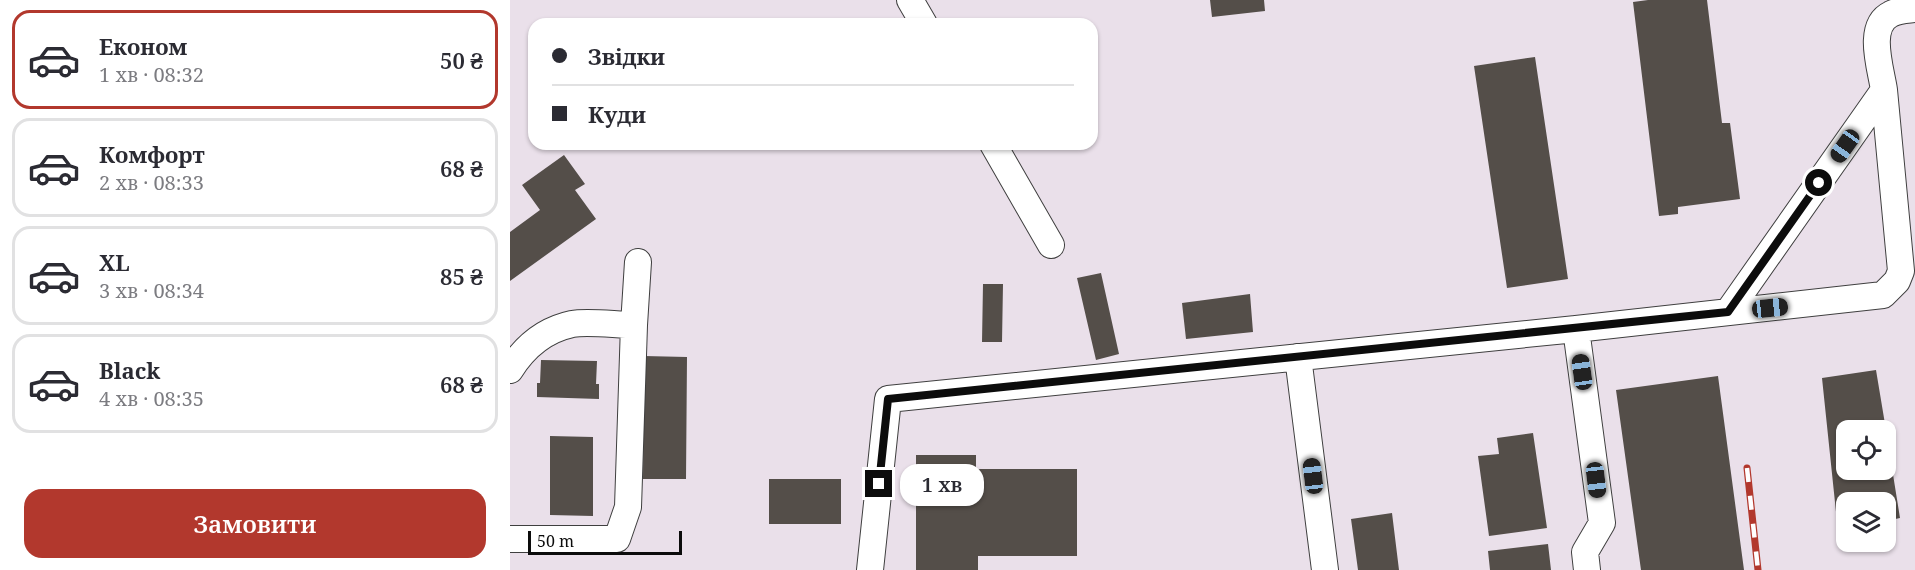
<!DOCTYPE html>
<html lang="uk">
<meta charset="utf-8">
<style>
body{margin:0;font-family:"Noto Serif",serif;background:#f2f2f3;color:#2b2b33;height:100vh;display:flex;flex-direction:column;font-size:22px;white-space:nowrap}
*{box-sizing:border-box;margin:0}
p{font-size:20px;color:#7c7c81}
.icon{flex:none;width:33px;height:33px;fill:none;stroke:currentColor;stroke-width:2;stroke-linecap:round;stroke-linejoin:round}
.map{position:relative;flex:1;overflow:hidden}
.side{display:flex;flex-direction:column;background:#fff;width:510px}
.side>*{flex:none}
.top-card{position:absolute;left:18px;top:18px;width:570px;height:132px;border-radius:18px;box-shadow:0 2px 4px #0004;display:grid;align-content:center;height:132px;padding:0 24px;background:#fff}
.buttons{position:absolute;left:1326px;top:420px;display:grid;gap:12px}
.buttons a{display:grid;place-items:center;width:60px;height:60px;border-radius:12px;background:#fff;box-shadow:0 2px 4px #0004;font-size:30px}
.scale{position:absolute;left:18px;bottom:15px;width:154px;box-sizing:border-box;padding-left:6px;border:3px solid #0c0c0c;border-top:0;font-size:16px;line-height:21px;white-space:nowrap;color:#0c0c0c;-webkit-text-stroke:4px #fff;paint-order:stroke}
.end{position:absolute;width:27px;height:27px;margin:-14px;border:8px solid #0c0c0c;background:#fff;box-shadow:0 0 0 3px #fff}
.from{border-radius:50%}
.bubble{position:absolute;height:42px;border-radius:18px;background:#fff;box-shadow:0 2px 4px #0004;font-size:20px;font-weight:600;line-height:42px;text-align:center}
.car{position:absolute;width:18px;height:36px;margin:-18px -9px;border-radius:8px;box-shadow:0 0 4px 2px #0007;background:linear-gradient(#222 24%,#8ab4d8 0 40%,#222 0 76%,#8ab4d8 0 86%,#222 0)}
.top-card b{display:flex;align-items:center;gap:21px;height:57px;font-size:22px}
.top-card b+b{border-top:2px solid #e1e1e2}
.top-card i{width:15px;height:15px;background:#2b2b33}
ul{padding:10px 0 0;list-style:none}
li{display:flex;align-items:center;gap:18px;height:99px;margin:0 12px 9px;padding:0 12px;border:3px solid #e1e1e2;border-radius:18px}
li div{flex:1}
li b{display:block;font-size:22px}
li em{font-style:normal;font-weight:600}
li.on{border-color:#b2382d}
li>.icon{width:54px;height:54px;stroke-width:1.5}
.action{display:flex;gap:12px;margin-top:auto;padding:12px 24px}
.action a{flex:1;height:69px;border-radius:18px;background:#b2382d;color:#fff;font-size:24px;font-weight:600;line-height:69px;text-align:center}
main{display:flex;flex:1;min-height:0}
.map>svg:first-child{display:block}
</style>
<main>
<section class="side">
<ul>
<li class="on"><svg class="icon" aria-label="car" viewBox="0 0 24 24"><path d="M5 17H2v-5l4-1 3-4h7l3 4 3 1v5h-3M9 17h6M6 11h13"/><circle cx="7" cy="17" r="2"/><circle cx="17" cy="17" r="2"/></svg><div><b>Економ</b><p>1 хв · 08:32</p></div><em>50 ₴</em></li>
<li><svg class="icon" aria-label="car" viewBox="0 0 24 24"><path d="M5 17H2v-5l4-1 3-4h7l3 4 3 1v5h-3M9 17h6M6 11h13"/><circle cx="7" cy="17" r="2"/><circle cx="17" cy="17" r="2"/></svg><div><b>Комфорт</b><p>2 хв · 08:33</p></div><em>68 ₴</em></li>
<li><svg class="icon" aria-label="car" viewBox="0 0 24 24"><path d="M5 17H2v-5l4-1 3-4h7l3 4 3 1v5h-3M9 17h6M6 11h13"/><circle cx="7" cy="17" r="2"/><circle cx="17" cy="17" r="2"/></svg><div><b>XL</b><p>3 хв · 08:34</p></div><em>85 ₴</em></li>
<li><svg class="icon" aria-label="car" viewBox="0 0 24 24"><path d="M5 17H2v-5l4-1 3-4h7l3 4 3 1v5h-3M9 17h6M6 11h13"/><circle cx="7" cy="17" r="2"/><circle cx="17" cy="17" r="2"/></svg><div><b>Black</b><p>4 хв · 08:35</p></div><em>68 ₴</em></li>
</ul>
<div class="action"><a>Замовити</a></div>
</section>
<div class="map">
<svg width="1405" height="570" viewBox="0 0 1405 570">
<rect width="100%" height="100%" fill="#fefdec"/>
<path fill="#eae0ea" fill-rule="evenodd" d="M0,0H1405V570H0ZM24,24H582V144H24ZM1336,430H1376V470H1336ZM1336,502H1376V542H1336Z"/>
<path fill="#544e49" d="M700,0H754L755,11L702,17Z
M1138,0H1197L1212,123H1220L1230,199L1168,207V214L1149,216L1123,2Z
M1025,57L1058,279L997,288L964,66Z
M54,155L75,184L65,190L86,219L0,281V232L30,210L12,185Z
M591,273L609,354L586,360L567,278Z
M473,284H493L492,342H472Z
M740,294L743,332L676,339L672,303Z
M134,356L177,357L176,479H133Z
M31,360L87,361L86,384H89V399L27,397V383H30Z
M1366,370L1376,430H1336V470H1376L1377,437L1390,518L1376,521V502H1336V529L1328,531L1312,378Z
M1208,376L1234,570H1131L1106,390Z
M1023,433L1037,528L979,536L968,456L989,454L987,438Z
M40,436L83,437V516L40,515Z
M406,455H466V469H567V556H468V570H406Z
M259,479H331V524H259Z
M882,513L889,570H848L841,519Z
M1038,544L1041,570H980L978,551Z"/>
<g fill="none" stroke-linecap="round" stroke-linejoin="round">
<defs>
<path id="minor" d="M400,0L414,24
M483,144L541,245
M1218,312L1374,90C1371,69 1356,26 1381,14C1388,10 1397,10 1405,9
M124,325L128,262
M1066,329L1092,523L1075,552L1077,570
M788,357L815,570
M0,370C15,346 34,330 62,324C78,321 107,325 124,325L118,507L107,539H0
M360,570L378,399L1066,329L1373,295L1387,281L1391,271L1374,90"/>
</defs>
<use href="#minor" stroke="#3f3f3f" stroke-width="28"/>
<use href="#minor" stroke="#fff" stroke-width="26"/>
<defs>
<path id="rail" d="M1237,468L1248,570"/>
</defs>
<use href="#rail" stroke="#b2382d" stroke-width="7"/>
<use href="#rail" stroke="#fff" stroke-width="4.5" stroke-dasharray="14" stroke-linecap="butt"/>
</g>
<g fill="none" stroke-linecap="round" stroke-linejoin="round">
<path stroke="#0c0c0c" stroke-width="8" d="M369,484L378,399L1218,312L1309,183"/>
</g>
</svg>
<div class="buttons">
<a><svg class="icon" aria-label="locate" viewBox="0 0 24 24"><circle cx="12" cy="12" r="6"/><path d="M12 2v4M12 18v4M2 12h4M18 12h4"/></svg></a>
<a><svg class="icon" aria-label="layers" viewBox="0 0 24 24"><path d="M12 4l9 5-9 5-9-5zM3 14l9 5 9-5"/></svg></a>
</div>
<div class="scale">50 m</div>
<i class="end from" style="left:1309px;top:183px"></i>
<i class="end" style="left:369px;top:484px"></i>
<div class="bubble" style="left:390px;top:464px;width:84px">1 хв</div>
<i class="car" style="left:1335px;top:146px;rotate:215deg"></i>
<i class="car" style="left:1260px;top:308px;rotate:84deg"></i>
<i class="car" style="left:1072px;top:372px;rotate:352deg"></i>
<i class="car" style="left:803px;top:476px;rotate:353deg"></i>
<i class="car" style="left:1086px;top:480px;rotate:173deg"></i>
<div class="top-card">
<b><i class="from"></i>Звідки</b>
<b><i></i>Куди</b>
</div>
</div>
</main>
